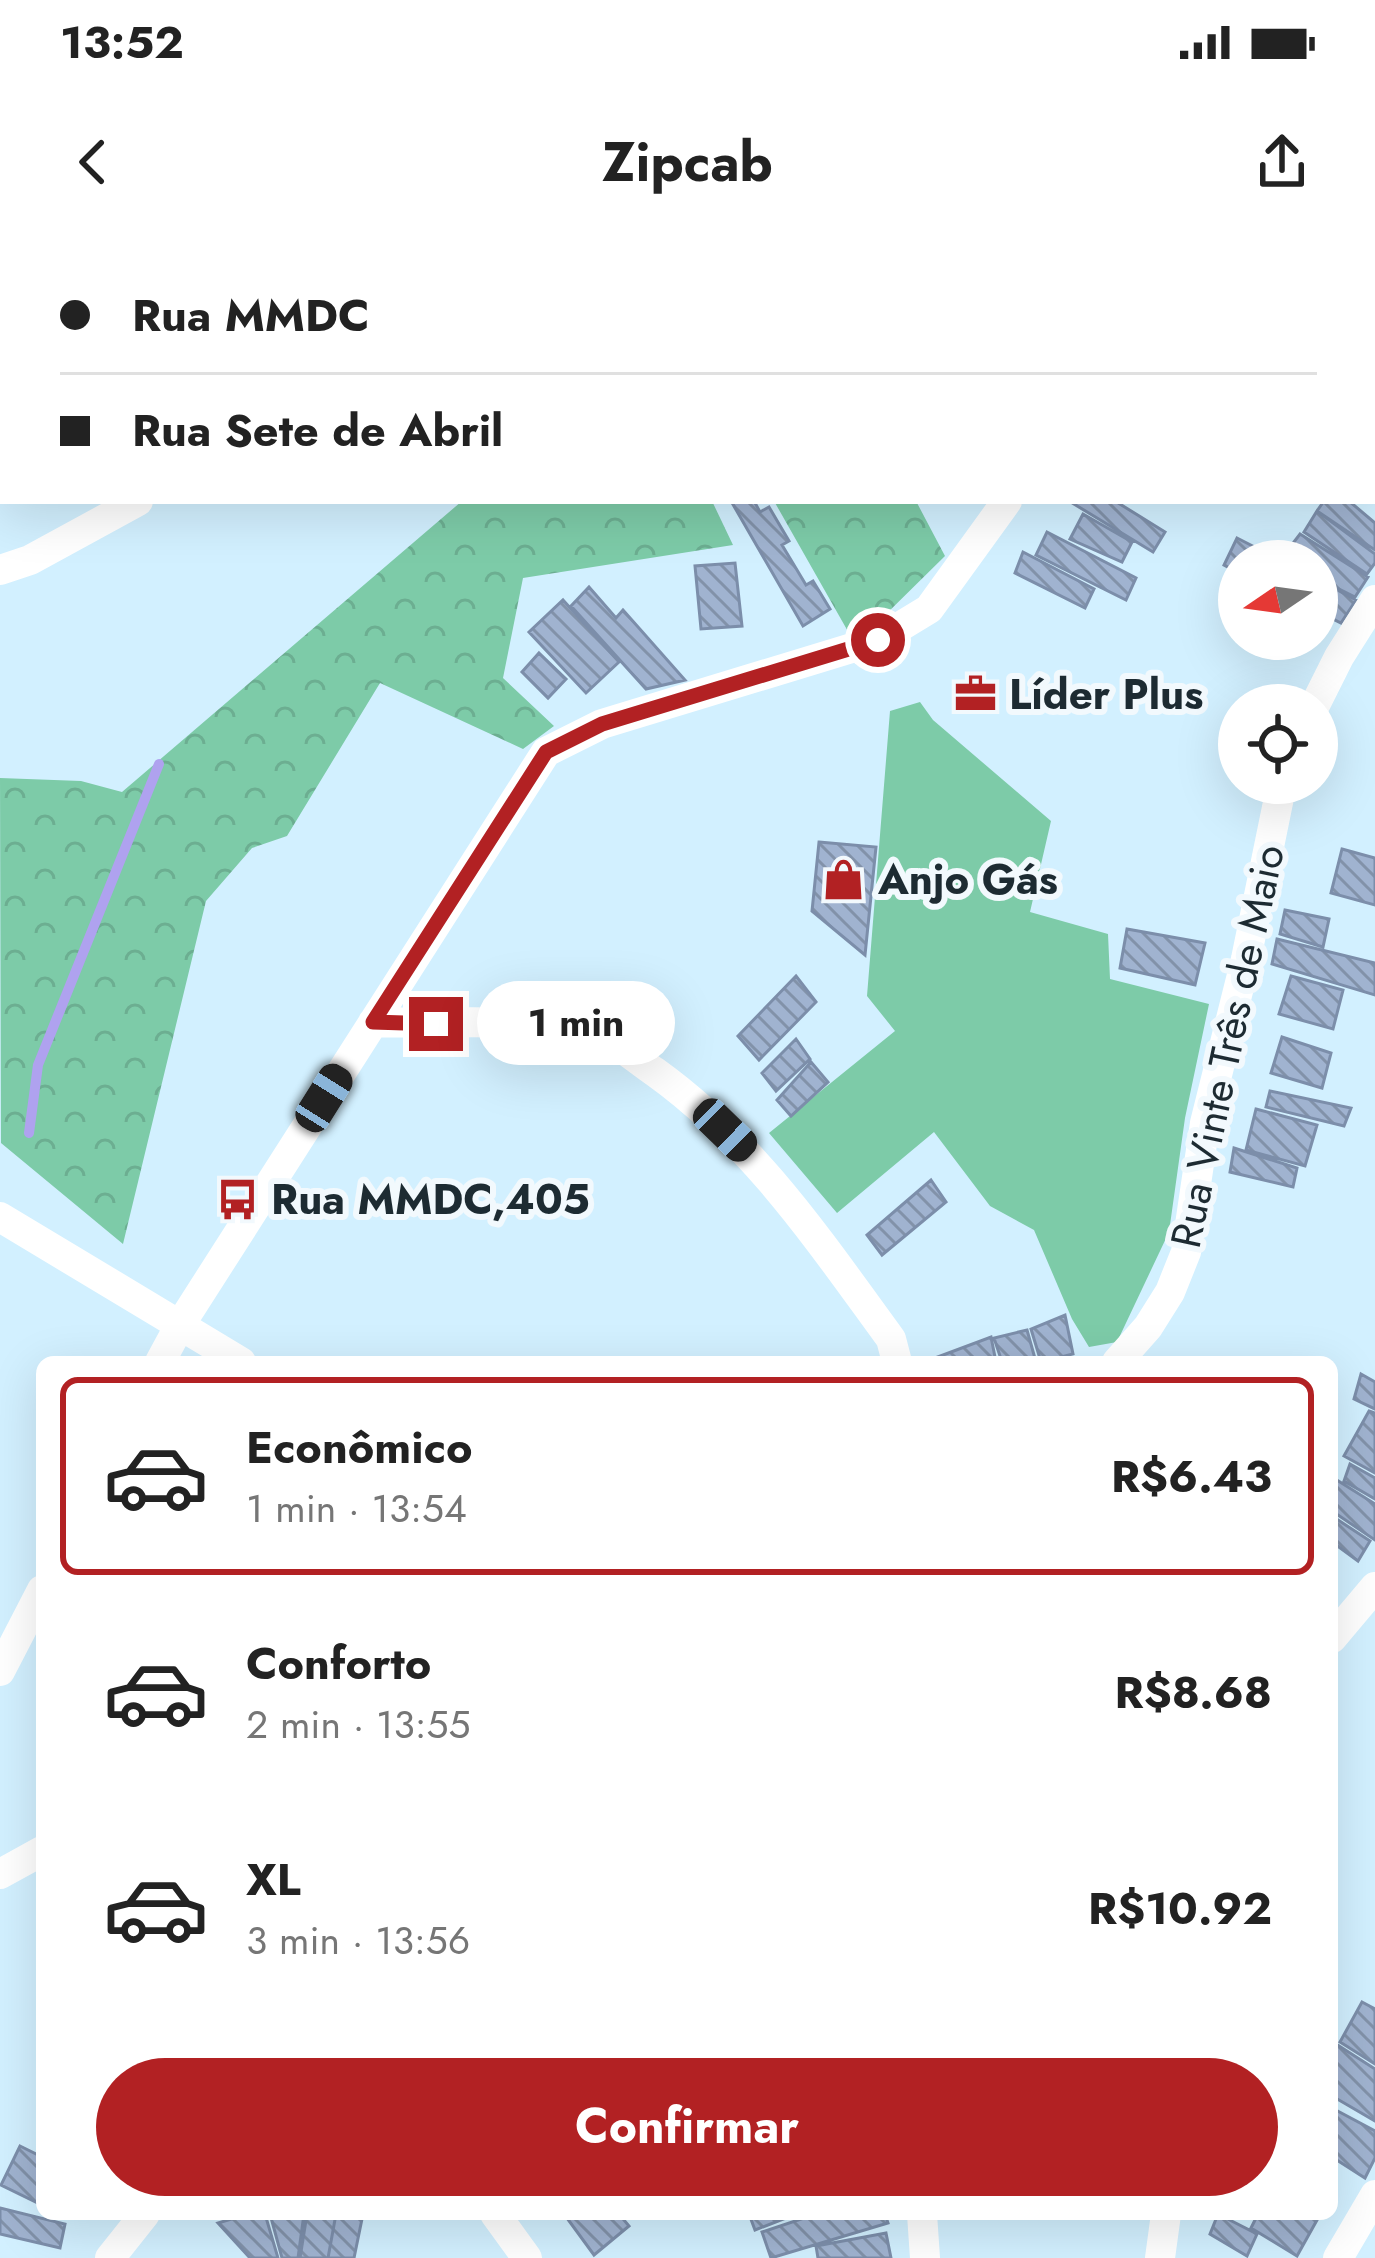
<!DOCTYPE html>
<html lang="pt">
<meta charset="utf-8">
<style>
body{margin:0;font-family:Jost,sans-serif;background:#f2f2f2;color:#222;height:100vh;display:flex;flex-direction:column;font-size:45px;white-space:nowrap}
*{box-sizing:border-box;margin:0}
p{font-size:39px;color:#767676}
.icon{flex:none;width:66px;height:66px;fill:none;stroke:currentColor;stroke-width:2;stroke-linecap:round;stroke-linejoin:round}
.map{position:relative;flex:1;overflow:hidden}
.drawer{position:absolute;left:36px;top:1116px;width:1302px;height:864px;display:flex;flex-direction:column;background:#fff;border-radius:18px;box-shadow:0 12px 48px #0002}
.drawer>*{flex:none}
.guide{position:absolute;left:0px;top:0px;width:1377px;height:264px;box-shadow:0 12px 48px #0002;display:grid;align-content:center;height:264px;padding:0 60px;background:#fff}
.needle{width:78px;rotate:257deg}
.buttons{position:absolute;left:1218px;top:300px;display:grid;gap:24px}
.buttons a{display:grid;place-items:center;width:120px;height:120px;border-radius:50%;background:#fff;box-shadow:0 12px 48px #0002;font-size:60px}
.end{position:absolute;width:54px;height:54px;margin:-27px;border:15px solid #b22123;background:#fff;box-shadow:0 0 0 6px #fff}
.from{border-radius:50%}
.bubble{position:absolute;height:84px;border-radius:42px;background:#fff;box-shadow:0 12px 48px #0002;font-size:39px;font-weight:700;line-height:84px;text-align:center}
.car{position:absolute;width:36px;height:72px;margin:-36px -18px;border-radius:15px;box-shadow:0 0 9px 3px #0007;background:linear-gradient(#222 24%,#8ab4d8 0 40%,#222 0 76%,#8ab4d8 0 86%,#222 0)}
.guide b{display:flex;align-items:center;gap:42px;height:114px;font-size:45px}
.guide b+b{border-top:3px solid #e0e0e0}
.guide i{width:30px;height:30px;background:#222}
ul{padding:21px 0 0;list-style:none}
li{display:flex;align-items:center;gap:36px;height:198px;margin:0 24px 18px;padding:0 36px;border:6px solid transparent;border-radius:18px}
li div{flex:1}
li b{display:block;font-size:45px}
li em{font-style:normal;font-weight:700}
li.current{border-color:#b22123}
li>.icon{width:108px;height:108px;stroke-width:1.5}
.action{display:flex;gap:24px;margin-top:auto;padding:24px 60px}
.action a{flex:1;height:138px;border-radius:72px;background:#b22123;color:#fff;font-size:48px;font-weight:700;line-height:138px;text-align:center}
.status{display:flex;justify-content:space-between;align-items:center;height:84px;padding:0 60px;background:#fff;direction:ltr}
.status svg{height:33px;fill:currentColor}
header{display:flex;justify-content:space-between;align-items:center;height:156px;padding:0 60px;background:#fff;font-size:54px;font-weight:700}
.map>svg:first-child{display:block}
</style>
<div class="status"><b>13:52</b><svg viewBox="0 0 49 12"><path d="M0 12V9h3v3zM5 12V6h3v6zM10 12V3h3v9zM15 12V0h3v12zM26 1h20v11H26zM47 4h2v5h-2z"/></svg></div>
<header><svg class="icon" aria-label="back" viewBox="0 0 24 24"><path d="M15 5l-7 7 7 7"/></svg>Zipcab<svg class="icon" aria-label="share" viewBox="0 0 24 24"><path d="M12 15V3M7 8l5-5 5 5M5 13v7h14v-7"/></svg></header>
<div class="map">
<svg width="1375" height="2018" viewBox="0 0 1375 2018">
<defs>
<pattern id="forest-crowns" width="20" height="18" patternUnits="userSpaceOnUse" patternTransform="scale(3)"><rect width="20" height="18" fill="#7dcba8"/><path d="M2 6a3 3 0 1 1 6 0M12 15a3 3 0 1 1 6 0" fill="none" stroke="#6cae91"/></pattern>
<pattern id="building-back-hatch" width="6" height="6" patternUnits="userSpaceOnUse" patternTransform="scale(3)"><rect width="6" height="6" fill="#a0b3d0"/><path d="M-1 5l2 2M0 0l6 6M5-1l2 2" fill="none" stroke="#8292a9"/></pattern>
</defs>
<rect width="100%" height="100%" fill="#d2f0ff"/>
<path fill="url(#forest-crowns)" d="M462,261H712L733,305L523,338L503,438L554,486L523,509L380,443L287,596L252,608L206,661L123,1004L1,903L0,538L81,541L122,552Z
M774,261H916L945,316L876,384L850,395Z"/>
<path fill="#7dcba8" d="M920,462L933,480L1051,581L1030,672L1108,694L1110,739L1209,764L1185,878L1169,992L1117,1102L1089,1107L1072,1079L1034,990L990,966L934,892L837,973L769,893L895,791L867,756L890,471Z"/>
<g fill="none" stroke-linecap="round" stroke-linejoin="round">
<path stroke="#afa2ef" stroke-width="10" d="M29,893L38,825L159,524"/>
</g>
<path fill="url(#building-back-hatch)" stroke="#7c8eaa" stroke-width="3" d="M731,261H754L760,272L769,267L789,301L782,305L806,345L813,341L830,369L803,386Z
M1069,261H1115L1165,292L1153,312Z
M1324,261H1349L1375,283V310L1317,271Z
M1317,271L1375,314V323L1367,334L1304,292Z
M1083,274L1132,302L1122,322L1070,299Z
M1047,292L1136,338L1126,360L1036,315Z
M1300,294L1368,337L1355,357L1317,338V321L1281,319Z
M1237,298L1282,321H1239V333L1224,325Z
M1023,312L1094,349L1085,368L1015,333Z
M735,323L742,386L701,389L695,326Z
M1317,339L1356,360L1341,383L1317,371Z
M589,347L616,378L623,370L685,440L646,449L571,366Z
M563,360L619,422L586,453L529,392Z
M539,413L566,439L548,458L522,432Z
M819,602L876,607L865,715L812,671Z
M1342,609L1375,618V665L1331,653Z
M1285,670L1329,679L1323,707L1280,694Z
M1127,689L1205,703L1195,745L1120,728Z
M1277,699L1375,723V755L1272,724Z
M796,736L816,762L759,820L738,796Z
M1291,736L1343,750L1333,789L1279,774Z
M1282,797L1331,813L1322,848L1271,833Z
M796,799L810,819L776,851L762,833Z
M811,822L828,842L791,876L777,860Z
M1270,851L1351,868L1344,886L1266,867Z
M1256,869L1317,885L1305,926L1246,910Z
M1234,908L1297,928L1293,947L1230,932Z
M931,940L946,962L882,1015L867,995Z
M1065,1075L1073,1114L1041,1122L1031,1089Z
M1027,1090L1036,1122H1002L994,1098Z
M991,1097L996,1122H936L935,1118Z
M1361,1134L1375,1142V1169L1354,1159Z
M1369,1171L1375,1173V1233L1344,1216Z
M1350,1224L1375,1238V1259L1344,1241Z
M1332,1237L1375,1264V1300L1332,1271Z
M1332,1276L1370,1301L1358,1321L1332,1302Z
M1362,1762L1375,1769V1824L1340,1802Z
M1336,1804L1375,1829V1881L1332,1856V1810Z
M1332,1868L1375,1891V1918L1365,1938L1332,1917Z
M20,1906L42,1917V1965L1,1945Z
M0,1968L65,1984L60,2008L0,1994Z
M248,1974H265L278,2018H250L218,1983Z
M270,1974H304L298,2018H282Z
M307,1974H336L328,2018H300Z
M336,1974H363L354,2018H328Z
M564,1974H619L629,1986L594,2015Z
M749,1974H796L755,1990Z
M816,1974H885L888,1983L771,2018L762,1992Z
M1218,1974L1257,1994L1247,2016L1210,1994Z
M1258,1974H1306L1317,1980L1297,2016L1251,1988Z
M886,1993L891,2018H818L816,2006Z"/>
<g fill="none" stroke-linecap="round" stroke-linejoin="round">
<path stroke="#fff" stroke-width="30" d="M435,3L438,0
M1197,3L1200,0
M0,330L30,320L138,261
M1315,465L1339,417L1375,360
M373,782C433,785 538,776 593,793C615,800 636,819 655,832C754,903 820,1002 891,1099L897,1122
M0,977L241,1122
M160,1122L180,1085L546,512L602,484L878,400L929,369L1007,261
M1117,1122L1148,1087L1170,1052L1186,1012L1205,883L1246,719L1282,543
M1332,1398L1375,1347
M0,1431L42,1350
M0,1634L42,1611
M495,1974L527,2018
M922,1974L925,2018
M110,2018L145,1974
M1160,2018L1166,1974
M1338,2018L1375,1955"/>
</g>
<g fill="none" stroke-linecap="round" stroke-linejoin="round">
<path stroke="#b22123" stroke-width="15" d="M436,784L373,782L546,512L602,484L878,400"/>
</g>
<defs>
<symbol id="office-bare" viewBox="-9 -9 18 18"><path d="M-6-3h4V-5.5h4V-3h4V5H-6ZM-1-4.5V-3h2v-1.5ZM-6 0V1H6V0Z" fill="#b22123" stroke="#f2f9fd" stroke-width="2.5" paint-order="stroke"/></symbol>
<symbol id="shop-bare" viewBox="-9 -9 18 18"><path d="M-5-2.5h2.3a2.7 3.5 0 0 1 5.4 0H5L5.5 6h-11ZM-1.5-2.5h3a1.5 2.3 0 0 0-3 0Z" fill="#b22123" stroke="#f2f9fd" stroke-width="2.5" paint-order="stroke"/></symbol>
<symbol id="bus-bare" viewBox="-9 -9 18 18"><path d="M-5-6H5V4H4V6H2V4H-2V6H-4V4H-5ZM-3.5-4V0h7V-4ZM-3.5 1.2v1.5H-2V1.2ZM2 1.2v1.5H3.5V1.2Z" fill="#b22123" stroke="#f2f9fd" stroke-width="2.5" paint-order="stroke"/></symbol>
</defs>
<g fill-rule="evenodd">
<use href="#office-bare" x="946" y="424" width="59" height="59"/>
<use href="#shop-bare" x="814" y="610" width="59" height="59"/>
<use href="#bus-bare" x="208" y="930" width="59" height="59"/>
</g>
<g text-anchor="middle" stroke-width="12" stroke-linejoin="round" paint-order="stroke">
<g font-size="42" font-weight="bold" fill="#1d2b32" stroke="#f2f9fd" text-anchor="start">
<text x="1009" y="469">Líder Plus</text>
<text x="878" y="654">Anjo Gás</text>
<text x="271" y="974">Rua MMDC,405</text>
</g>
<g font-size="42" fill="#1d2b32" stroke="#f2f9fd">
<text transform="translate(1227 806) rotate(-78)" y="15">Rua Vinte Três de Maio</text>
</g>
</g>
</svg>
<div class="buttons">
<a><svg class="needle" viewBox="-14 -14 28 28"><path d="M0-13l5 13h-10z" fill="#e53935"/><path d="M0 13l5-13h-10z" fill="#767676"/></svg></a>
<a><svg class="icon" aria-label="locate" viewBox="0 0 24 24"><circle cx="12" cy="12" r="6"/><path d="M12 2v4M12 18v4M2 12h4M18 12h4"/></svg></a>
</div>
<i class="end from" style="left:878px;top:400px"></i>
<i class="end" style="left:436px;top:784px"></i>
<div class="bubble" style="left:477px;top:741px;width:198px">1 min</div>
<i class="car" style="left:324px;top:858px;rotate:32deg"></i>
<i class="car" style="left:725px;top:890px;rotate:134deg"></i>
<div class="guide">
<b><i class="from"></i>Rua MMDC</b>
<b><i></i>Rua Sete de Abril</b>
</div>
<section class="drawer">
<ul>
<li class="current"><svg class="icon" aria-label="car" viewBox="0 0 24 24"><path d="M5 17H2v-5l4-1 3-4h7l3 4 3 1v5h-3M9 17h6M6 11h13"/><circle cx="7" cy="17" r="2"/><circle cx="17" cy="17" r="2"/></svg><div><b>Econômico</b><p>1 min · 13:54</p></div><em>R$6.43</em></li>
<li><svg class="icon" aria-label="car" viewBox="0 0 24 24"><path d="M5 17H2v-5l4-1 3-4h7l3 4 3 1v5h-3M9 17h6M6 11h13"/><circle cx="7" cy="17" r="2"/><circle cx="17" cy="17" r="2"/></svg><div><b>Conforto</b><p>2 min · 13:55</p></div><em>R$8.68</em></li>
<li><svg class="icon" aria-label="car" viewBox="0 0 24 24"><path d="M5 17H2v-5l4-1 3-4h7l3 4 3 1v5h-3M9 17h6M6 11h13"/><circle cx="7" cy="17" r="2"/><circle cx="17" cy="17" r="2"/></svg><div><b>XL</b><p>3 min · 13:56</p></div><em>R$10.92</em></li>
</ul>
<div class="action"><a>Confirmar</a></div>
</section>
</div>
